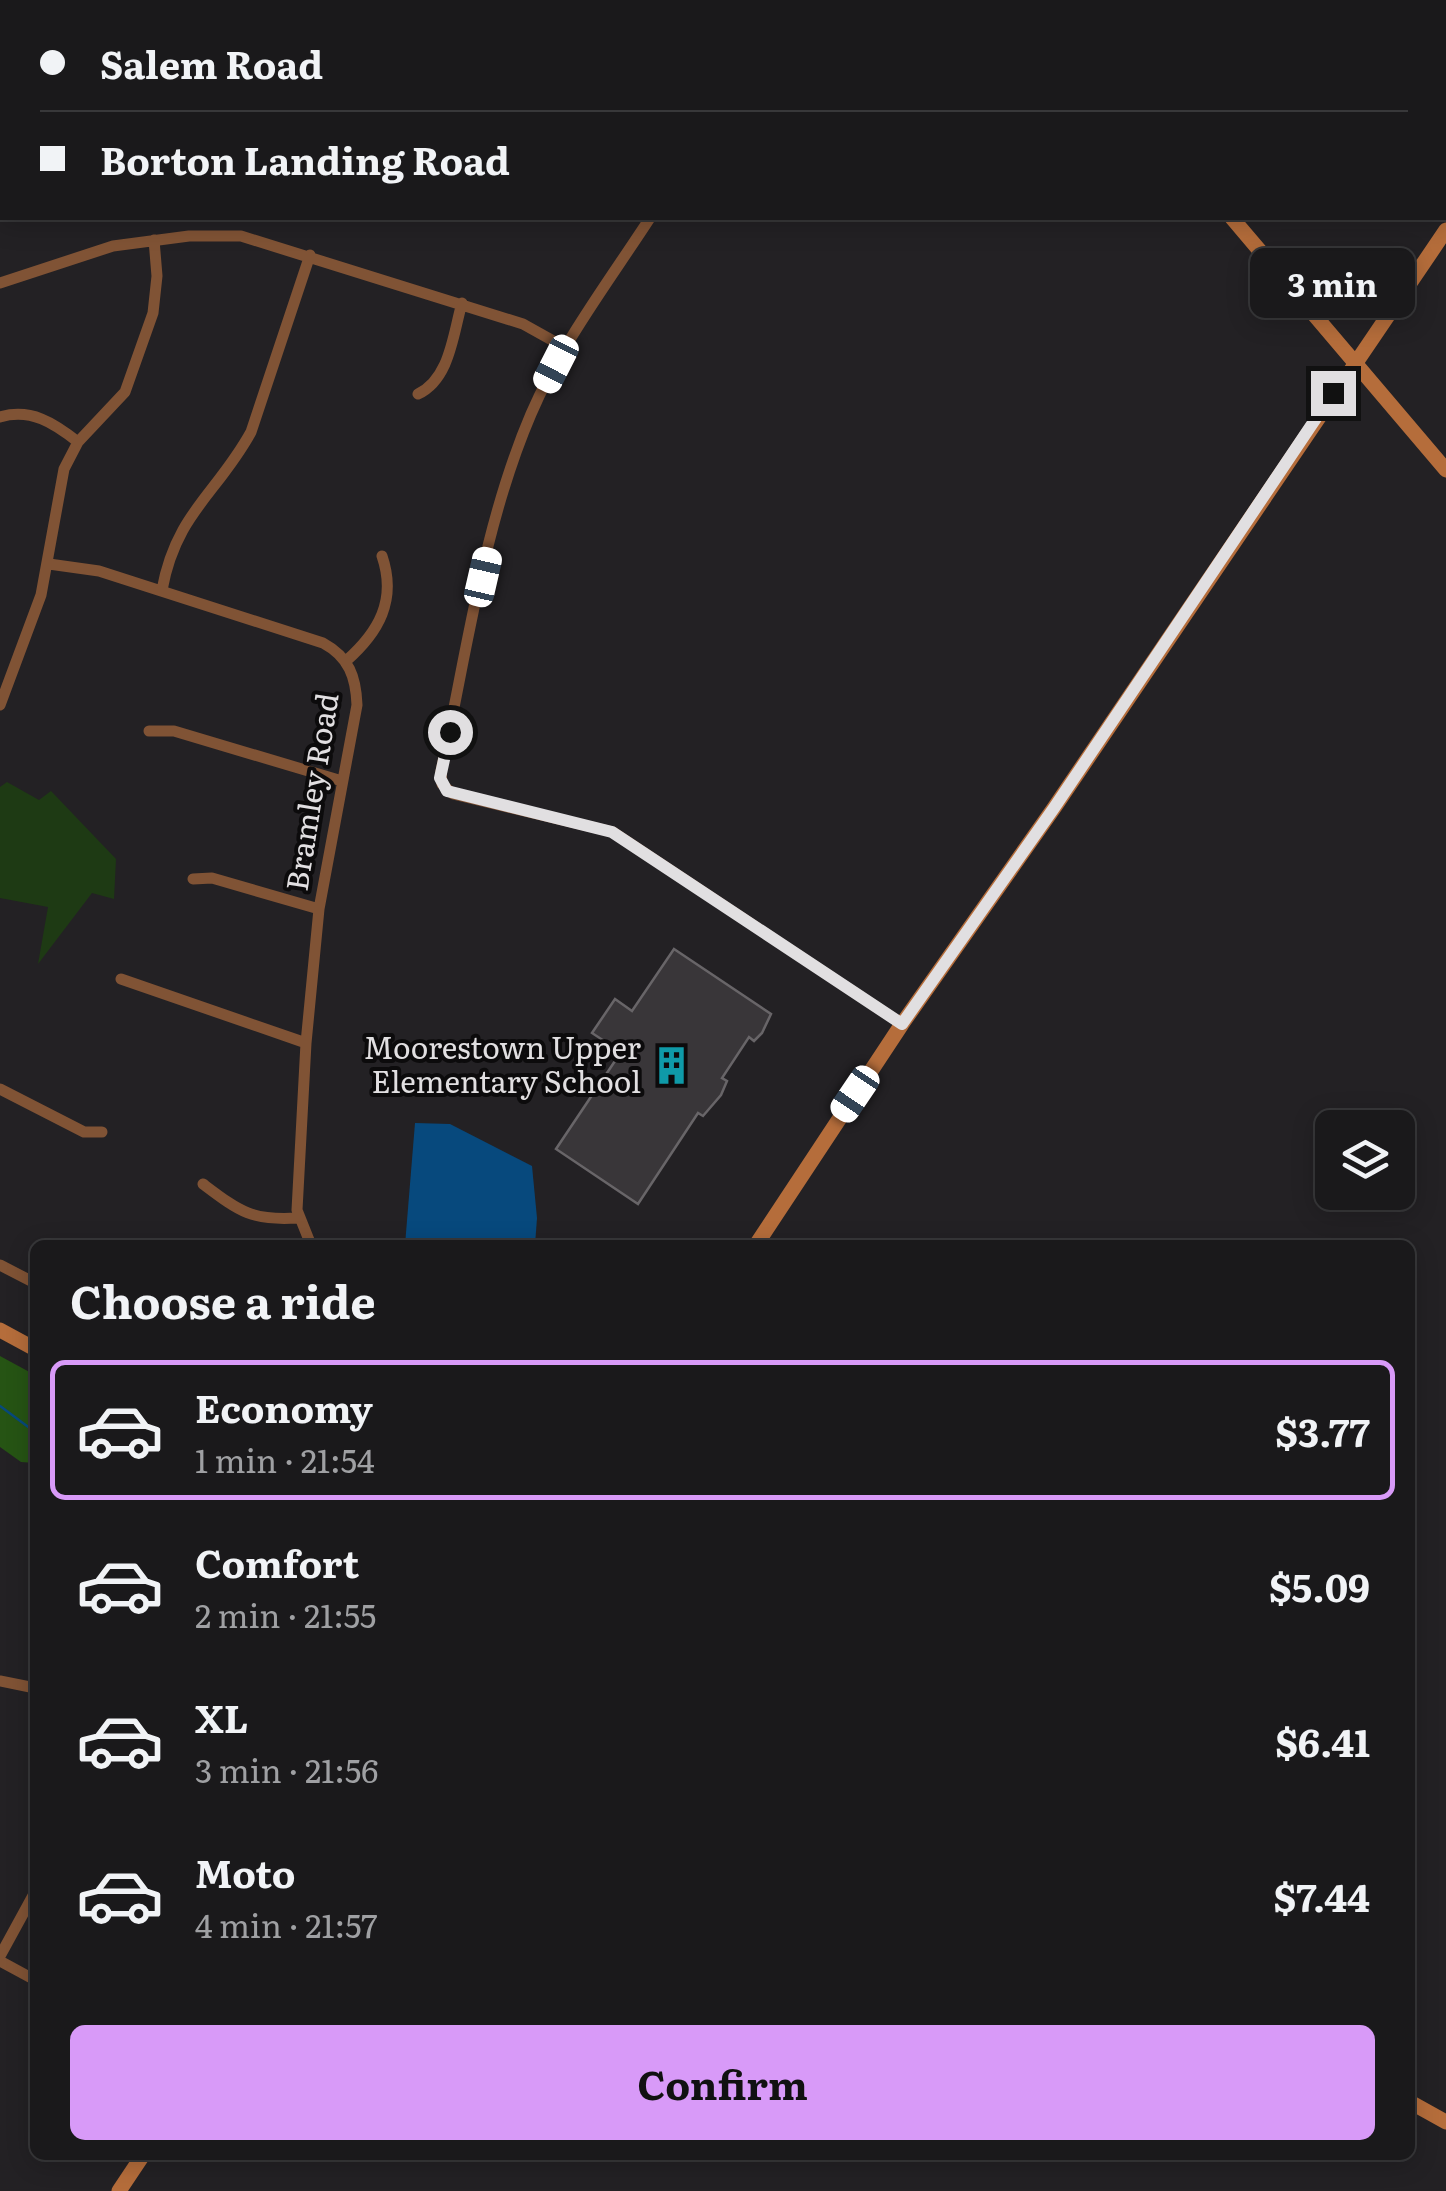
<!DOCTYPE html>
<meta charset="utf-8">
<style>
body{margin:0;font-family:Literata,serif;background:#232224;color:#f1f3f6;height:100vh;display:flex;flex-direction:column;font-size:38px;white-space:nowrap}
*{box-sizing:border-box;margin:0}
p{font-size:32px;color:#9fa0a3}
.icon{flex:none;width:55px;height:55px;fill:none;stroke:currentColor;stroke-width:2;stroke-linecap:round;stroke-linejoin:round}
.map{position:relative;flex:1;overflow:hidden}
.details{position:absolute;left:30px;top:1240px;width:1385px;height:920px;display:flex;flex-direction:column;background:#1a191b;border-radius:15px;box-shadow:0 5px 25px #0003,0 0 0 2px #38383a}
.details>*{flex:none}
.guide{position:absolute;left:0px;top:0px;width:1448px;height:220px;box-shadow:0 5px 25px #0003,0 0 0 2px #38383a;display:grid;align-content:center;height:220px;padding:0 40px;background:#1a191b}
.controls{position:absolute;left:1315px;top:1110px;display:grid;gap:20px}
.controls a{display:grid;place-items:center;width:100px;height:100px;border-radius:15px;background:#1a191b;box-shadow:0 5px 25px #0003,0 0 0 2px #38383a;font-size:50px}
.end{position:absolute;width:45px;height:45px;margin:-22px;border:12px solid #e1dfe1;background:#111;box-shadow:0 0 0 5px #111}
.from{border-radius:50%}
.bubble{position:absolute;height:70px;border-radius:15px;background:#1a191b;box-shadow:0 5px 25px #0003,0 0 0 2px #38383a;font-size:32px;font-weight:700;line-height:70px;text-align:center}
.car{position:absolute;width:30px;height:60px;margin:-30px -15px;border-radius:12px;box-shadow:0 0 8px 2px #0007;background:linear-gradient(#fff 24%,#345 0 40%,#fff 0 76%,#345 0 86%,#fff 0)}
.guide b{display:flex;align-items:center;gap:35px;height:95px;font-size:38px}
.guide b+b{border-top:2px solid #38383a}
.guide i{width:25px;height:25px;background:#f1f3f6}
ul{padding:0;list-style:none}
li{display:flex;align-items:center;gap:30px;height:140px;margin:0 20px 15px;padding:0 20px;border:5px solid transparent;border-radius:15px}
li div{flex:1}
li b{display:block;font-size:38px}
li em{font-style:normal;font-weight:700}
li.current{border-color:#d89af8}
li>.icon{width:90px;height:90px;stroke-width:1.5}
h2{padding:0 40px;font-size:45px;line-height:120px}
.primary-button{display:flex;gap:20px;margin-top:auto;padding:20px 40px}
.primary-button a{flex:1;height:115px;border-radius:15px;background:#d89af8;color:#111;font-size:40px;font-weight:700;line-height:115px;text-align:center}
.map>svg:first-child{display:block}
</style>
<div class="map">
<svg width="1446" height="2191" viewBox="0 0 1446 2191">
<rect width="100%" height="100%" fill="#232124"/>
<path fill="#1e3a14" d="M7,782L39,800L51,791L116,859L114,899L92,893L38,964L48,907L0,898V787Z"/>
<path fill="#265414" d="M0,1356L35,1375V1463L21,1462L0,1447Z"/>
<path fill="#07497d" d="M415,1123L450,1124L532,1166L537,1218L535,1245H405Z"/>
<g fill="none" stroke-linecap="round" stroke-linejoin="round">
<path stroke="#07497d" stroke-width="2.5" d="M0,71H2
M0,1406L35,1432"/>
</g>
<path fill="#393639" stroke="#686568" stroke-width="2.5" d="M674,949L771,1014L762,1033L754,1041L749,1037L722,1078L727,1081L721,1095L703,1116L698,1113L638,1204L556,1149L621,1052L592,1033L615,999L632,1011Z"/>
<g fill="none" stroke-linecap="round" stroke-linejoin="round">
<path stroke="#805335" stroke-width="11" d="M428,2V0
M792,2L794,0
M1179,2L1182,0
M1444,2L1445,0
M650,218C609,281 561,344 531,414C483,526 467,652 441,771L442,784L453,794L613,832L902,1024
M0,283L113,246L189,236H241L523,324L566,348
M418,394C450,379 453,334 462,303
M0,417C31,408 54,423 78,442
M49,564L99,571L323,643C349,657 356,677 357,705L319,909L306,1043L297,1210L311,1245
M162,590C176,513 217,494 251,432L310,255
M346,661C379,632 397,600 382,556
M0,705L41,595L64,469L78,442L125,392L153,313L157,276L154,240
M149,731H174L342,781
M193,879L212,878L319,909
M121,979L306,1043
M0,1089L84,1132H102
M203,1184C239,1211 251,1221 297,1218
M0,1265L35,1283
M0,1681L35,1688
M0,1956L35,1892
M0,1961L35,1980"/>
<path stroke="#b56d3b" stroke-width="15" d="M1044,0L1046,2
M1232,218L1446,470
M756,1245L902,1024L1054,808L1446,230
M0,1330L35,1349
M1410,2102L1446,2122
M119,2191L143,2155"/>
</g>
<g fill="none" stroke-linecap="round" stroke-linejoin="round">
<path stroke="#e1dfe1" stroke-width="12" d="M450,732L440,778L447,791L612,832L902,1024L1054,808L1333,393"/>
</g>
<defs>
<symbol id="building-bare" viewBox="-9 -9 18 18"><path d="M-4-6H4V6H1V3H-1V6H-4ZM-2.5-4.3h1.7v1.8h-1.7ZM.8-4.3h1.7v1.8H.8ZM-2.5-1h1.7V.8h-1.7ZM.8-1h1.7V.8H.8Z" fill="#0f9aa8" stroke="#0c0b0c" stroke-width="2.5" paint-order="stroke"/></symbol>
</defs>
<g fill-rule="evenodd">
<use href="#building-bare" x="644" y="1038" width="55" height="55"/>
</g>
<g text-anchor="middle" stroke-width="8" stroke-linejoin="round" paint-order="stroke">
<g font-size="30" fill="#e1dfe1" stroke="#0c0b0c">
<text transform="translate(313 792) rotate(-81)" y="10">Bramley Road</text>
</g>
<g font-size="30" fill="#e1dfe1" stroke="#0c0b0c" text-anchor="end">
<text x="641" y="1059">Moorestown Upper<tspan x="641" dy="34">Elementary School</tspan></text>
</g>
</g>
</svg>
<div class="controls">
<a><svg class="icon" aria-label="layers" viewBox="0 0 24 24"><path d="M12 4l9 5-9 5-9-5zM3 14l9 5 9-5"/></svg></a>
</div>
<i class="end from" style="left:450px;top:732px"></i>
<i class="end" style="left:1333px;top:393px"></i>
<div class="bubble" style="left:1250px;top:248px;width:165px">3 min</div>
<i class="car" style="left:556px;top:364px;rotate:207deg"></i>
<i class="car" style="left:483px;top:577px;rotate:13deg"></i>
<i class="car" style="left:855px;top:1094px;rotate:214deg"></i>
<div class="guide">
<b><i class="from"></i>Salem Road</b>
<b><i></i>Borton Landing Road</b>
</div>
<section class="details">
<h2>Choose a ride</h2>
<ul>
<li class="current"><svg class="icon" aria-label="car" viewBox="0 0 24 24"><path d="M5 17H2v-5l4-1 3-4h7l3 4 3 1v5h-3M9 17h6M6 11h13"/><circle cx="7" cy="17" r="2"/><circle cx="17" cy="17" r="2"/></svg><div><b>Economy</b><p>1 min · 21:54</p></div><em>$3.77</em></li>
<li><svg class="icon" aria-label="car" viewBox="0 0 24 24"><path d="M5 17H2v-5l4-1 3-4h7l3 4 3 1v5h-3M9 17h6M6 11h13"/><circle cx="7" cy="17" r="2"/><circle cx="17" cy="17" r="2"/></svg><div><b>Comfort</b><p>2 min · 21:55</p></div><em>$5.09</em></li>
<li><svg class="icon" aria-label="car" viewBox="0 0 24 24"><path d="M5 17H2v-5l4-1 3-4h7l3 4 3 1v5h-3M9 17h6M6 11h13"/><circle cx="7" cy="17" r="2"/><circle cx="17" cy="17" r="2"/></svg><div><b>XL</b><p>3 min · 21:56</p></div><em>$6.41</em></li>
<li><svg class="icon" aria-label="car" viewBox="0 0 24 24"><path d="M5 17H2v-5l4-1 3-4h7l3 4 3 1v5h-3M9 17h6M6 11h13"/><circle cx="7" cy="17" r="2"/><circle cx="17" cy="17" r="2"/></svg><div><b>Moto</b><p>4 min · 21:57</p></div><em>$7.44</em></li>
</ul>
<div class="primary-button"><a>Confirm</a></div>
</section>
</div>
